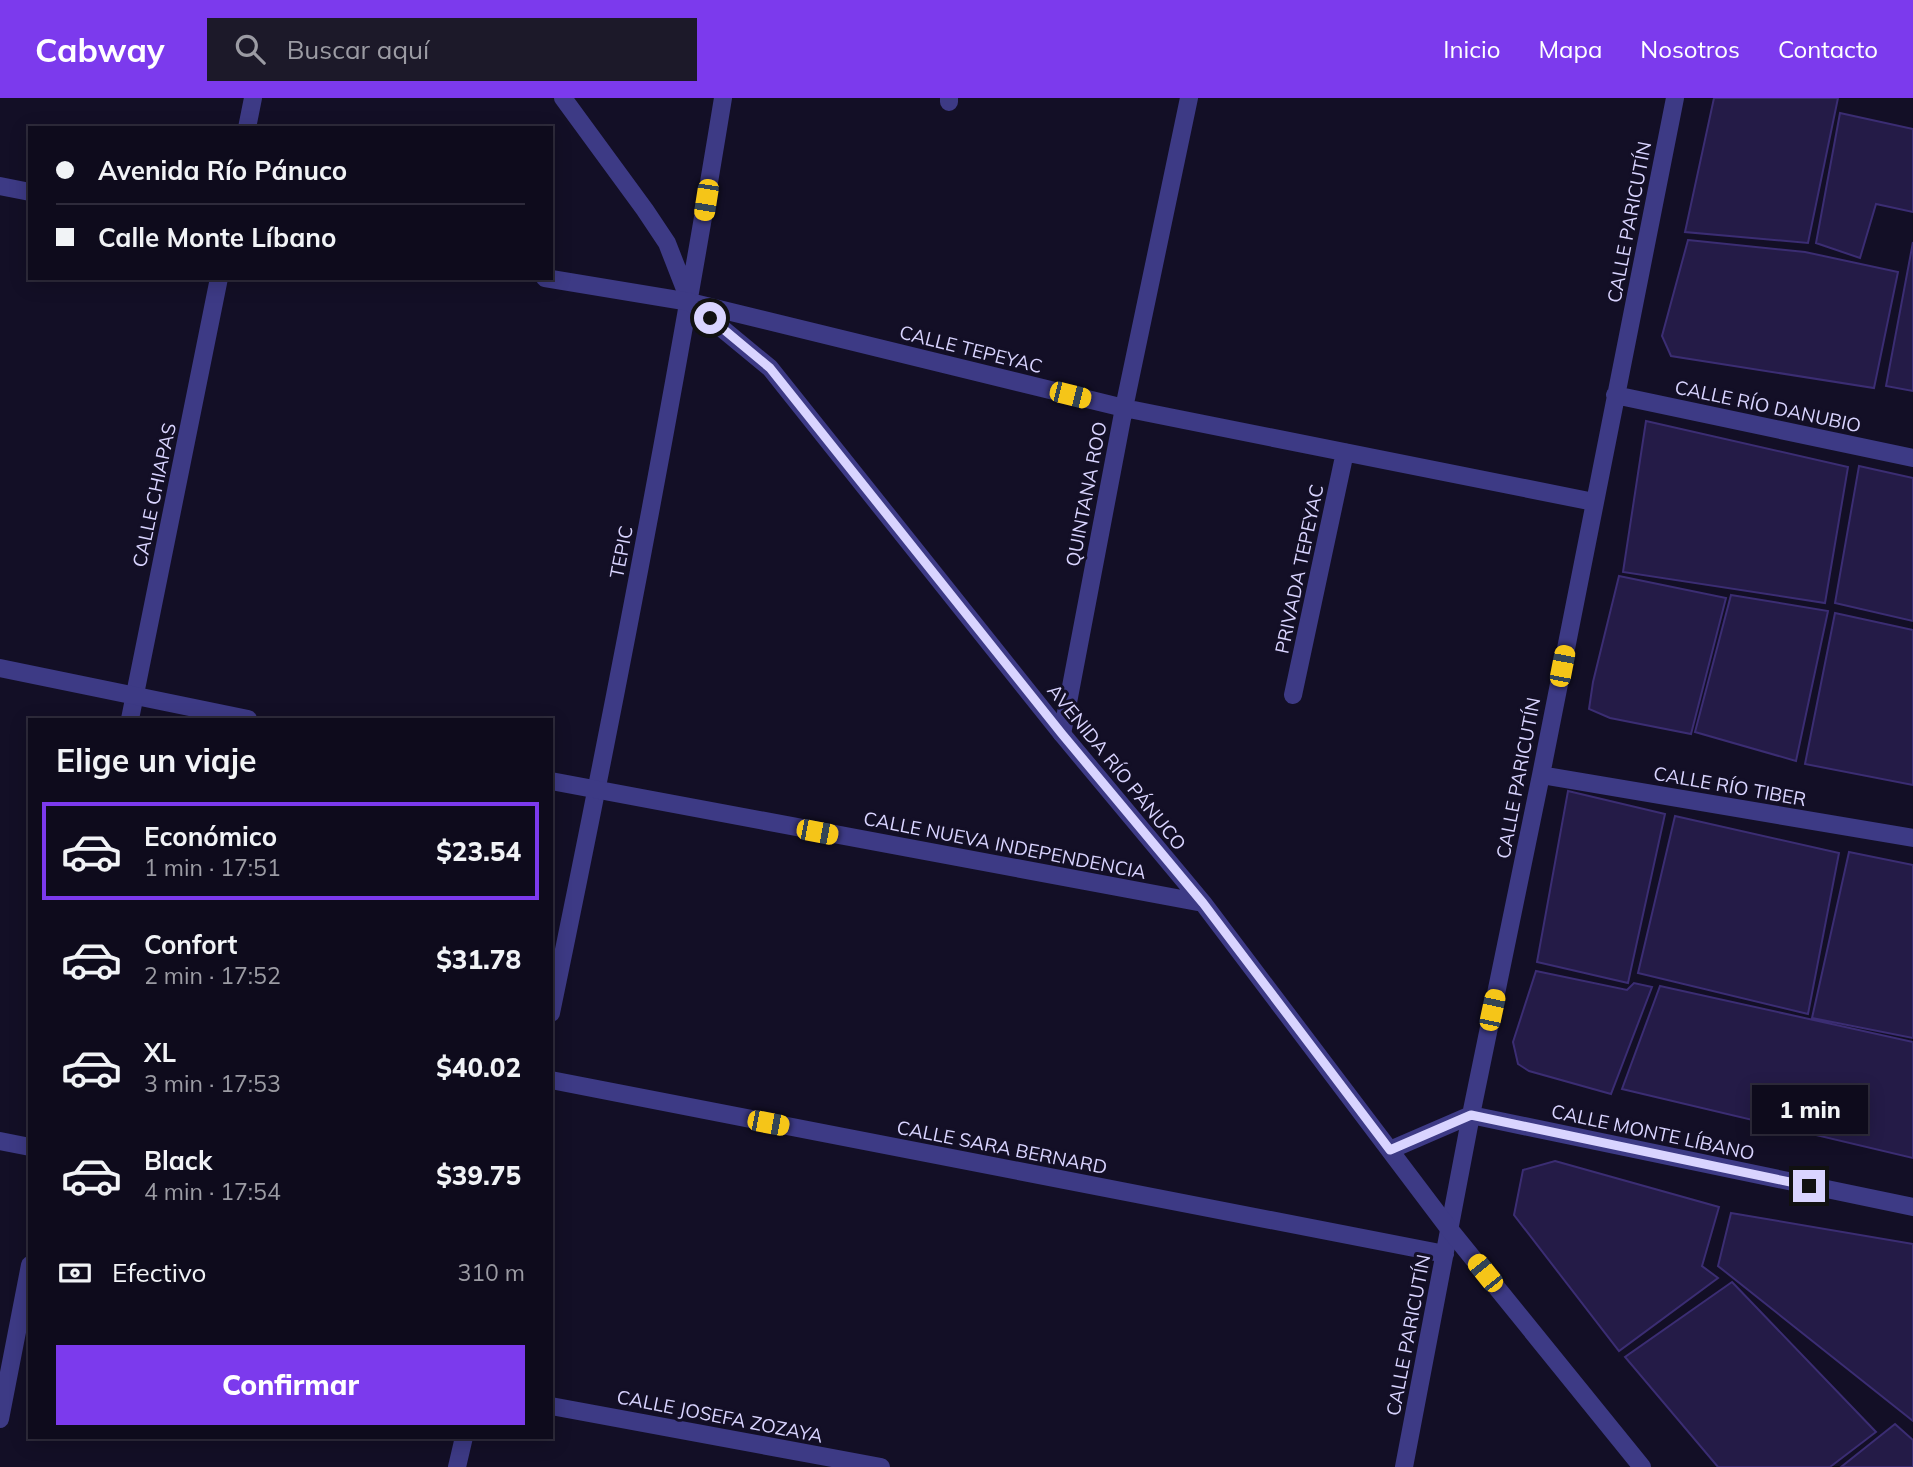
<!DOCTYPE html>
<html lang="es">
<meta charset="utf-8">
<style>
body{margin:0;font-family:Mulish,sans-serif;background:#1c1929;color:#f1f3f6;height:100vh;display:flex;flex-direction:column;font-size:26px;white-space:nowrap}
*{box-sizing:border-box;margin:0}
p{font-size:23px;color:#9b9ba3}
.icon{flex:none;width:38px;height:38px;fill:none;stroke:currentColor;stroke-width:2;stroke-linecap:round;stroke-linejoin:round}
.map{position:relative;flex:1;overflow:hidden}
.details{position:absolute;left:28px;top:620px;width:525px;height:721px;display:flex;flex-direction:column;background:#0e0b1c;border-radius:0px;box-shadow:0 4px 18px #0003,0 0 0 2px #2e2b3b}
.details>*{flex:none}
.banner{position:absolute;left:28px;top:28px;width:525px;height:154px;border-radius:0px;box-shadow:0 4px 18px #0003,0 0 0 2px #2e2b3b;display:grid;align-content:center;height:154px;padding:0 28px;background:#0e0b1c}
.end{position:absolute;width:32px;height:32px;margin:-16px;border:9px solid #d9d4ff;background:#111;box-shadow:0 0 0 4px #111}
.from{border-radius:50%}
.bubble{position:absolute;height:49px;border-radius:0px;background:#0e0b1c;box-shadow:0 4px 18px #0003,0 0 0 2px #2e2b3b;font-size:23px;font-weight:800;line-height:49px;text-align:center}
.car{position:absolute;width:21px;height:42px;margin:-21px -10px;border-radius:9px;box-shadow:0 0 5px 2px #0007;background:linear-gradient(#f5c518 24%,#345 0 40%,#f5c518 0 76%,#345 0 86%,#f5c518 0)}
.banner b{display:flex;align-items:center;gap:24px;height:66px;font-size:26px}
.banner b+b{border-top:2px solid #2e2b3b}
.banner i{width:18px;height:18px;background:#f1f3f6}
ul{padding:0;list-style:none}
li{display:flex;align-items:center;gap:21px;height:98px;margin:0 14px 10px;padding:0 14px;border:4px solid transparent;border-radius:0px}
li div{flex:1}
li b{display:block;font-size:26px}
li em{font-style:normal;font-weight:800}
li.current{border-color:#7c3aed}
li>.icon{width:63px;height:63px;stroke-width:1.5}
h2{padding:0 28px;font-size:32px;line-height:84px}
.pay{display:flex;align-items:center;gap:18px;height:77px;padding:0 28px;font-size:26px}
.pay p{margin-inline-start:auto}
.primary-button{display:flex;gap:14px;margin-top:auto;padding:14px 28px}
.primary-button a{flex:1;height:80px;border-radius:0px;background:#7c3aed;color:#fff;font-size:28px;font-weight:800;line-height:80px;text-align:center}
header{display:flex;align-items:center;gap:42px;box-sizing:border-box;height:98px;padding:0 35px;background:#7c3aed;color:#fff}
header strong{font-size:33px}
nav{display:flex;gap:38px;margin-inline-start:auto;font-size:24px}
.search{width:490px;height:63px;background:#1c1929;display:flex;align-items:center;gap:18px;box-sizing:border-box;padding:0 24px;border-radius:0px;color:#9b9ba3;font-size:26px}
.map>svg:first-child{display:block}
</style>
<header>
<strong>Cabway</strong>
<div class="search"><svg class="icon" aria-label="search" viewBox="0 0 24 24"><circle cx="10" cy="10" r="6"/><path d="M15 15l6 6"/></svg>Buscar aquí</div>
<nav><a>Inicio</a><a>Mapa</a><a>Nosotros</a><a>Contacto</a></nav>
</header>
<div class="map">
<svg width="1913" height="1369" viewBox="0 0 1913 1369">
<rect width="100%" height="100%" fill="#130f26"/>
<path fill="#241b47" stroke="#3b2d73" stroke-width="2" d="M1714,0H1838L1808,145L1685,134Z
M1840,15L1913,31V114L1876,106L1860,160L1816,145Z
M1688,142L1805,154L1898,174L1874,290L1671,258L1662,238Z
M1913,144V293L1886,288Z
M1646,323L1848,369L1825,505L1623,474Z
M1859,368L1913,380V523L1835,505Z
M1619,478L1726,500L1691,636L1610,620L1589,611L1593,584Z
M1731,497L1828,513L1796,663L1695,634Z
M1835,515L1913,532V687L1805,666Z
M1568,693L1665,716L1628,885L1537,864Z
M1675,718L1839,755L1808,916L1638,875Z
M1849,754L1913,767V940L1812,920Z
M1536,873L1627,892L1634,885L1652,889L1611,996L1529,973L1518,966L1513,944Z
M1660,888L1913,944V1060L1622,991Z
M1555,1063L1719,1109L1702,1168L1718,1180L1619,1253L1514,1117L1523,1072Z
M1731,1115L1913,1146V1323L1718,1168Z
M1732,1184L1876,1334L1830,1369H1718L1625,1259Z
M1895,1326L1913,1342V1369H1841Z"/>
<g fill="none" stroke-linecap="round" stroke-linejoin="round">
<path stroke="#3d3a85" stroke-width="18" d="M563,0L645,112L667,145L690,204L1124,310L1594,404
M949,4V0
M247,30L253,0
M1615,297L1913,360
M1293,597L1345,354
M130,621L219,180
M1062,636L1124,310L1189,0
M1541,677L1913,740
M551,915C614,611 673,306 723,0
M551,982L1445,1156
M0,1043L30,1049
M1390,1052L1471,1017L1913,1109
M551,1308L881,1369
M0,1321L30,1167
M457,1369L464,1339
M1404,1369L1471,1017L1541,677L1675,0"/>
<path stroke="#3d3a85" stroke-width="18" d="M0,88L30,94
M545,180L690,204L770,270L1062,636L1203,805L1450,1132L1642,1369
M0,570L248,621
M551,683L1203,805"/>
</g>
<g fill="none" stroke-linecap="round" stroke-linejoin="round">
<path stroke="#d9d4ff" stroke-width="9" d="M710,220L770,270L1062,636L1203,805L1390,1052L1471,1017L1809,1088"/>
</g>
<g text-anchor="middle" stroke-width="6" stroke-linejoin="round" paint-order="stroke">
<g font-size="19" fill="#d9d4ff" stroke="#130f26">
<text transform="translate(1629 124) rotate(-79)" y="7">CALLE PARICUTÍN</text>
<text transform="translate(971 251) rotate(14)" y="7">CALLE TEPEYAC</text>
<text transform="translate(1768 308) rotate(12)" y="7">CALLE RÍO DANUBIO</text>
<text transform="translate(1086 396) rotate(-79)" y="7">QUINTANA ROO</text>
<text transform="translate(154 397) rotate(-78)" y="7">CALLE CHIAPAS</text>
<text transform="translate(621 454) rotate(-79)" y="7">TEPIC</text>
<text transform="translate(1299 471) rotate(-78)" y="7">PRIVADA TEPEYAC</text>
<text transform="translate(1117 669) rotate(51)" y="7">AVENIDA RÍO PÁNUCO</text>
<text transform="translate(1518 680) rotate(-79)" y="7">CALLE PARICUTÍN</text>
<text transform="translate(1730 688) rotate(10)" y="7">CALLE RÍO TIBER</text>
<text transform="translate(1005 747) rotate(11)" y="7">CALLE NUEVA INDEPENDENCIA</text>
<text transform="translate(1653 1034) rotate(12)" y="7">CALLE MONTE LÍBANO</text>
<text transform="translate(1002 1049) rotate(11)" y="7">CALLE SARA BERNARD</text>
<text transform="translate(1408 1237) rotate(-79)" y="7">CALLE PARICUTÍN</text>
<text transform="translate(720 1318) rotate(11)" y="7">CALLE JOSEFA ZOZAYA</text>
</g>
</g>
</svg>
<i class="end from" style="left:710px;top:220px"></i>
<i class="end" style="left:1809px;top:1088px"></i>
<div class="bubble" style="left:1752px;top:987px;width:116px">1 min</div>
<i class="car" style="left:706px;top:102px;rotate:189deg"></i>
<i class="car" style="left:1070px;top:297px;rotate:104deg"></i>
<i class="car" style="left:1562px;top:568px;rotate:11deg"></i>
<i class="car" style="left:817px;top:734px;rotate:101deg"></i>
<i class="car" style="left:1492px;top:912px;rotate:12deg"></i>
<i class="car" style="left:768px;top:1025px;rotate:101deg"></i>
<i class="car" style="left:1485px;top:1175px;rotate:321deg"></i>
<div class="banner">
<b><i class="from"></i>Avenida Río Pánuco</b>
<b><i></i>Calle Monte Líbano</b>
</div>
<section class="details">
<h2>Elige un viaje</h2>
<ul>
<li class="current"><svg class="icon" aria-label="car" viewBox="0 0 24 24"><path d="M5 17H2v-5l4-1 3-4h7l3 4 3 1v5h-3M9 17h6M6 11h13"/><circle cx="7" cy="17" r="2"/><circle cx="17" cy="17" r="2"/></svg><div><b>Económico</b><p>1 min · 17:51</p></div><em>$23.54</em></li>
<li><svg class="icon" aria-label="car" viewBox="0 0 24 24"><path d="M5 17H2v-5l4-1 3-4h7l3 4 3 1v5h-3M9 17h6M6 11h13"/><circle cx="7" cy="17" r="2"/><circle cx="17" cy="17" r="2"/></svg><div><b>Confort</b><p>2 min · 17:52</p></div><em>$31.78</em></li>
<li><svg class="icon" aria-label="car" viewBox="0 0 24 24"><path d="M5 17H2v-5l4-1 3-4h7l3 4 3 1v5h-3M9 17h6M6 11h13"/><circle cx="7" cy="17" r="2"/><circle cx="17" cy="17" r="2"/></svg><div><b>XL</b><p>3 min · 17:53</p></div><em>$40.02</em></li>
<li><svg class="icon" aria-label="car" viewBox="0 0 24 24"><path d="M5 17H2v-5l4-1 3-4h7l3 4 3 1v5h-3M9 17h6M6 11h13"/><circle cx="7" cy="17" r="2"/><circle cx="17" cy="17" r="2"/></svg><div><b>Black</b><p>4 min · 17:54</p></div><em>$39.75</em></li>
</ul>
<div class="pay"><svg class="icon" aria-label="cash" viewBox="0 0 24 24"><path d="M3 7h18v10H3z"/><circle cx="12" cy="12" r="2"/></svg>Efectivo<p>310 m</p></div>
<div class="primary-button"><a>Confirmar</a></div>
</section>
</div>
